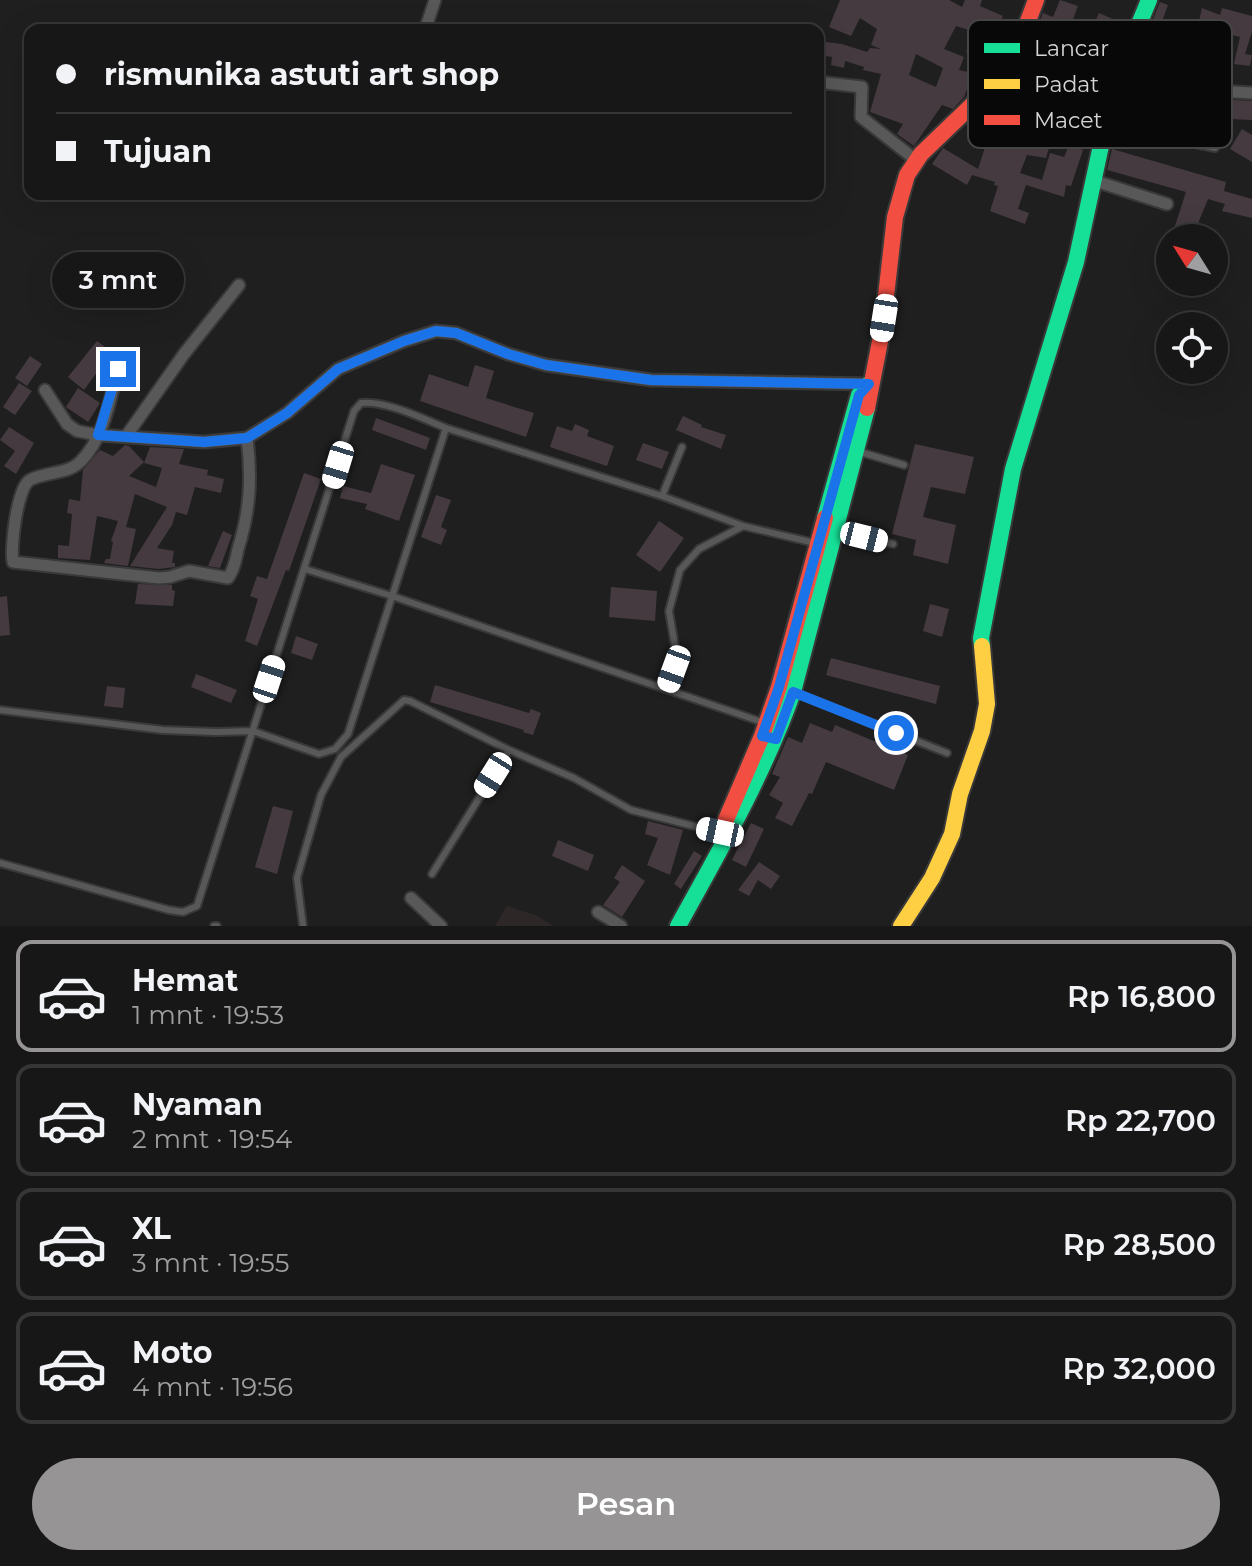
<!DOCTYPE html>
<html lang="id">
<meta charset="utf-8">
<style>
body{margin:0;font-family:Montserrat,sans-serif;background:#212020;color:#f1f3f6;height:100vh;display:flex;flex-direction:column;font-size:30px;white-space:nowrap}
*{box-sizing:border-box;margin:0}
p{font-size:26px;color:#9f9fa1}
.icon{flex:none;width:44px;height:44px;fill:none;stroke:currentColor;stroke-width:2;stroke-linecap:round;stroke-linejoin:round}
.map{position:relative;height:926px;overflow:hidden}
.drawer{display:flex;flex-direction:column;background:#181717;flex:1}
.drawer>*{flex:none}
.top-card{position:absolute;left:24px;top:24px;width:800px;height:176px;border-radius:16px;box-shadow:0 8px 32px #0002,0 0 0 2px #363636;display:grid;align-content:center;height:176px;padding:0 32px;background:#181717}
.needle{width:52px;rotate:307deg}
.controls{position:absolute;left:1156px;top:224px;display:grid;gap:16px}
.controls a{display:grid;place-items:center;width:72px;height:72px;border-radius:50%;background:#181717;box-shadow:0 8px 32px #0002,0 0 0 2px #363636;font-size:40px}
.end{position:absolute;width:36px;height:36px;margin:-18px;border:10px solid #1a73e8;background:#fff;box-shadow:0 0 0 4px #fff}
.from{border-radius:50%}
.bubble{position:absolute;height:56px;border-radius:28px;background:#181717;box-shadow:0 8px 32px #0002,0 0 0 2px #363636;font-size:26px;font-weight:600;line-height:56px;text-align:center}
.car{position:absolute;width:24px;height:48px;margin:-24px -12px;border-radius:10px;box-shadow:0 0 6px 2px #0007;background:linear-gradient(#fff 24%,#345 0 40%,#fff 0 76%,#345 0 86%,#fff 0)}
.top-card b{display:flex;align-items:center;gap:28px;height:76px;font-size:30px}
.top-card b+b{border-top:2px solid #363636}
.top-card i{width:20px;height:20px;background:#f1f3f6}
ul{padding:14px 0 0;list-style:none}
li{display:flex;align-items:center;gap:24px;height:112px;margin:0 16px 12px;padding:0 16px;border:4px solid #363636;border-radius:16px}
li div{flex:1}
li b{display:block;font-size:30px}
li em{font-style:normal;font-weight:600}
li.selected{border-color:#969494}
li>.icon{width:72px;height:72px;stroke-width:1.5}
.button{display:flex;gap:16px;margin-top:auto;padding:16px 32px}
.button a{flex:1;height:92px;border-radius:48px;background:#969494;color:#fff;font-size:32px;font-weight:600;line-height:92px;text-align:center}
.map>svg:first-child{display:block}
</style>
<div class="map">
<svg width="1252" height="926" viewBox="0 0 1252 926">
<rect width="100%" height="100%" fill="#201f1f"/>
<path fill="#2e2727" d="M507,906L535,915L554,926H495Z"/>
<path fill="#443a3f" fill-rule="evenodd" d="M840,0H949L962,7L965,0H982L980,6L1003,16L999,25L1012,32L1006,44L985,37L977,56L966,52L975,32L956,26L944,49L964,57L959,70L973,73L964,97L953,109L942,105L914,146L897,134L903,124L870,112L881,74L863,70L864,67L845,61L844,68L831,65L832,57L818,55V41L842,44L867,52L870,48L881,49L871,45L877,29L860,18L851,36L829,27ZM916,54L943,68L936,87L909,75Z
M1060,0L1078,6L1072,22L1091,31L1099,13L1115,20L1113,25L1125,30L1120,42L1113,39L1101,62L1107,66L1102,74L1100,73L1088,97L1070,88L1064,104L1031,85L1032,80L1027,77L1034,64L1043,69L1038,78L1058,88L1070,63L1066,61L1068,59L1046,49L1043,54L1030,46L1043,13L1053,17Z
M1160,2L1168,5L1155,41L1160,43L1143,44Z
M1202,8L1220,15L1222,8L1252,16V32L1245,54L1252,55L1250,66L1234,64L1240,37L1221,32L1218,42L1186,41L1185,31L1197,30Z
M1003,87L1050,117L1074,125L1072,130L1056,125L1046,158L1027,155L1020,173L1042,180L1050,153L1064,157L1069,145L1083,150L1071,186L1066,185L1064,197L1026,185L1018,209L1029,213L1025,224L990,211L998,186L994,185L995,182L972,175L967,185L932,164L943,148L978,169L989,135L976,132L985,116L988,117L992,103Z
M1123,94L1252,101V120L1119,114Z
M1242,129L1252,135V162L1230,149Z
M1112,149L1226,182L1224,191L1252,199V218L1222,211L1225,204L1208,199L1192,238H1171L1186,192L1107,170Z
M97,341L112,352L84,390L68,377Z
M30,356L42,364L27,386L15,378Z
M475,365L494,371L486,398L534,413L526,437L420,401L429,374L468,387Z
M19,383L32,391L15,415L3,407Z
M78,388L100,403L88,422L66,407Z
M683,416L702,425L701,427L726,435L721,449L676,430Z
M376,418L430,438L426,450L372,430Z
M575,424L589,430L587,436L614,446L607,466L550,447L557,426L572,431Z
M9,427L34,443L16,474L4,466L15,451L0,440Z
M643,443L669,452L662,469L636,460Z
M915,444L974,457L965,494L931,487L923,517L956,525L948,564L913,555L916,540L892,534Z
M125,445L129,446L144,462L129,476L156,487L162,468L144,463L150,447L184,449L179,464L208,470L207,475L224,479L221,493L195,487L187,515L176,512L172,525L157,548L174,551L172,563H175V567L159,569L130,566L167,507L135,494L126,527L136,529L128,566L104,563L106,559H110L113,542L111,541L118,521L97,516L90,560L58,558V545L69,546L72,514L67,513L69,499L80,501L83,470L100,450L113,456Z
M381,464L415,475L399,521L365,509L367,504L340,498L343,486L371,493Z
M304,473L321,479L289,571L286,570L257,646L245,641L258,599L250,596L257,576L267,579Z
M436,495L451,500L441,527L447,530L441,545L421,537Z
M659,521L684,538L660,572L636,555Z
M223,531L232,535L220,568L208,566Z
M138,584L172,585V590L175,591L173,606L135,604Z
M611,587L657,591L655,621L609,617Z
M7,596L10,635L0,636V597Z
M930,604L949,609L942,637L923,631Z
M296,636L318,644L312,660L291,653Z
M831,658L940,686L936,704L826,675Z
M196,674L237,690L231,703L191,687Z
M435,685L529,713L531,709L541,713L533,735L523,732L524,730L430,702Z
M107,686L125,688L123,708L104,706Z
M810,723L832,732L835,725L908,755L894,790L826,762L812,794L809,793L792,826L775,818L783,803L769,795L780,777L772,774L788,737L802,743Z
M273,806L293,811L277,874L255,867Z
M648,821L683,830L670,875L647,865L658,838L645,834Z
M751,823L764,829L746,867L732,860Z
M558,840L594,855L588,871L552,856Z
M694,851L702,856L681,889L674,884Z
M759,862L780,876L771,889L758,880L749,896L738,890Z
M622,865L645,881L622,917L603,905L620,882L614,878Z"/>
<g fill="none" stroke-linecap="round" stroke-linejoin="round">
<defs>
<path id="lane" d="M1108,126L1215,148
M857,451L904,465
M662,496L682,447
M836,530L893,544
M305,569L392,596L765,723
M667,688L677,658L669,611L680,570L699,549L743,526
M796,693L947,753
M0,710L163,730L216,732L253,731L319,754L335,749L348,734L446,428
M0,863L169,910L183,912L197,906L354,411L361,403C385,400 424,419 446,428L662,496L743,526L815,543
M432,874L509,750
M214,926H217
M303,926L297,878L321,795L341,757L404,700L410,701L509,750L574,778L631,810L717,832"/>
<path id="street" d="M425,30L435,0
M1001,76L1054,110L1104,125
M818,82L862,87L861,117L916,160
M1114,85L1252,93
M1092,180L1167,204
M118,369C110,399 104,438 81,461C68,475 46,471 30,480C17,487 10,549 13,562L159,578L170,577L189,571L228,578C234,570 236,559 238,549C250,511 252,478 247,438
M45,390L67,424L77,431L98,435L204,442L247,438L287,413L338,369L404,341L436,331L456,333L508,354L546,365L651,380L869,384
M127,435L184,354L239,285
M411,898L441,926
M598,912L621,926"/>
<path id="fast" d="M825,518L859,395L869,384
M982,646L981,638L1013,469L1076,262L1114,85L1149,0
M678,926C720,850 764,774 793,692L867,408"/>
<path id="slow" d="M901,926L932,878L952,834L960,794L982,731L987,704L982,646"/>
<path id="jam" d="M867,408L882,331L895,217L907,175L921,154L972,105L1006,66L1022,37L1036,0
M719,836L762,736L779,687L825,518"/>
</defs>
<use href="#lane" stroke="#3a3939" stroke-width="10"/>
<use href="#street" stroke="#3a3939" stroke-width="15"/>
<use href="#fast" stroke="#3a3939" stroke-width="20"/>
<use href="#slow" stroke="#3a3939" stroke-width="20"/>
<use href="#jam" stroke="#3a3939" stroke-width="20"/>
<use href="#lane" stroke="#595858" stroke-width="6"/>
<use href="#street" stroke="#595858" stroke-width="11"/>
<use href="#fast" stroke="#16e098" stroke-width="16"/>
<use href="#slow" stroke="#ffcf43" stroke-width="16"/>
<use href="#jam" stroke="#f24e42" stroke-width="16"/>
</g>
<g fill="none" stroke-linecap="round" stroke-linejoin="round">
<path stroke="#1a73e8" stroke-width="10" d="M118,369L98,435L204,442L247,438L287,413L338,369L404,341L436,331L456,333L508,354L546,365L651,380L869,384L859,395L779,687L762,736L776,739L793,692L896,733"/>
</g>
<rect x="968" y="20" width="264" height="128" rx="12" fill="#090808" stroke="#464545" stroke-width="2"/>
<rect x="984" y="43" width="36" height="10" fill="#16e098"/>
<rect x="984" y="79" width="36" height="10" fill="#ffcf43"/>
<rect x="984" y="115" width="36" height="10" fill="#f24e42"/>
<g font-size="22" fill="#d5d3d3">
<text x="1034" y="56">Lancar</text>
<text x="1034" y="92">Padat</text>
<text x="1034" y="128">Macet</text>
</g>
</svg>
<div class="controls">
<a><svg class="needle" viewBox="-14 -14 28 28"><path d="M0-13l5 13h-10z" fill="#e53935"/><path d="M0 13l5-13h-10z" fill="#9f9fa1"/></svg></a>
<a><svg class="icon" aria-label="locate" viewBox="0 0 24 24"><circle cx="12" cy="12" r="6"/><path d="M12 2v4M12 18v4M2 12h4M18 12h4"/></svg></a>
</div>
<i class="end from" style="left:896px;top:733px"></i>
<i class="end" style="left:118px;top:369px"></i>
<div class="bubble" style="left:52px;top:252px;width:132px">3 mnt</div>
<i class="car" style="left:884px;top:318px;rotate:189deg"></i>
<i class="car" style="left:338px;top:465px;rotate:197deg"></i>
<i class="car" style="left:864px;top:537px;rotate:104deg"></i>
<i class="car" style="left:674px;top:669px;rotate:200deg"></i>
<i class="car" style="left:269px;top:679px;rotate:18deg"></i>
<i class="car" style="left:493px;top:775px;rotate:212deg"></i>
<i class="car" style="left:720px;top:832px;rotate:282deg"></i>
<div class="top-card">
<b><i class="from"></i>rismunika astuti art shop</b>
<b><i></i>Tujuan</b>
</div>
</div>
<section class="drawer">
<ul>
<li class="selected"><svg class="icon" aria-label="car" viewBox="0 0 24 24"><path d="M5 17H2v-5l4-1 3-4h7l3 4 3 1v5h-3M9 17h6M6 11h13"/><circle cx="7" cy="17" r="2"/><circle cx="17" cy="17" r="2"/></svg><div><b>Hemat</b><p>1 mnt · 19:53</p></div><em>Rp 16,800</em></li>
<li><svg class="icon" aria-label="car" viewBox="0 0 24 24"><path d="M5 17H2v-5l4-1 3-4h7l3 4 3 1v5h-3M9 17h6M6 11h13"/><circle cx="7" cy="17" r="2"/><circle cx="17" cy="17" r="2"/></svg><div><b>Nyaman</b><p>2 mnt · 19:54</p></div><em>Rp 22,700</em></li>
<li><svg class="icon" aria-label="car" viewBox="0 0 24 24"><path d="M5 17H2v-5l4-1 3-4h7l3 4 3 1v5h-3M9 17h6M6 11h13"/><circle cx="7" cy="17" r="2"/><circle cx="17" cy="17" r="2"/></svg><div><b>XL</b><p>3 mnt · 19:55</p></div><em>Rp 28,500</em></li>
<li><svg class="icon" aria-label="car" viewBox="0 0 24 24"><path d="M5 17H2v-5l4-1 3-4h7l3 4 3 1v5h-3M9 17h6M6 11h13"/><circle cx="7" cy="17" r="2"/><circle cx="17" cy="17" r="2"/></svg><div><b>Moto</b><p>4 mnt · 19:56</p></div><em>Rp 32,000</em></li>
</ul>
<div class="button"><a>Pesan</a></div>
</section>
